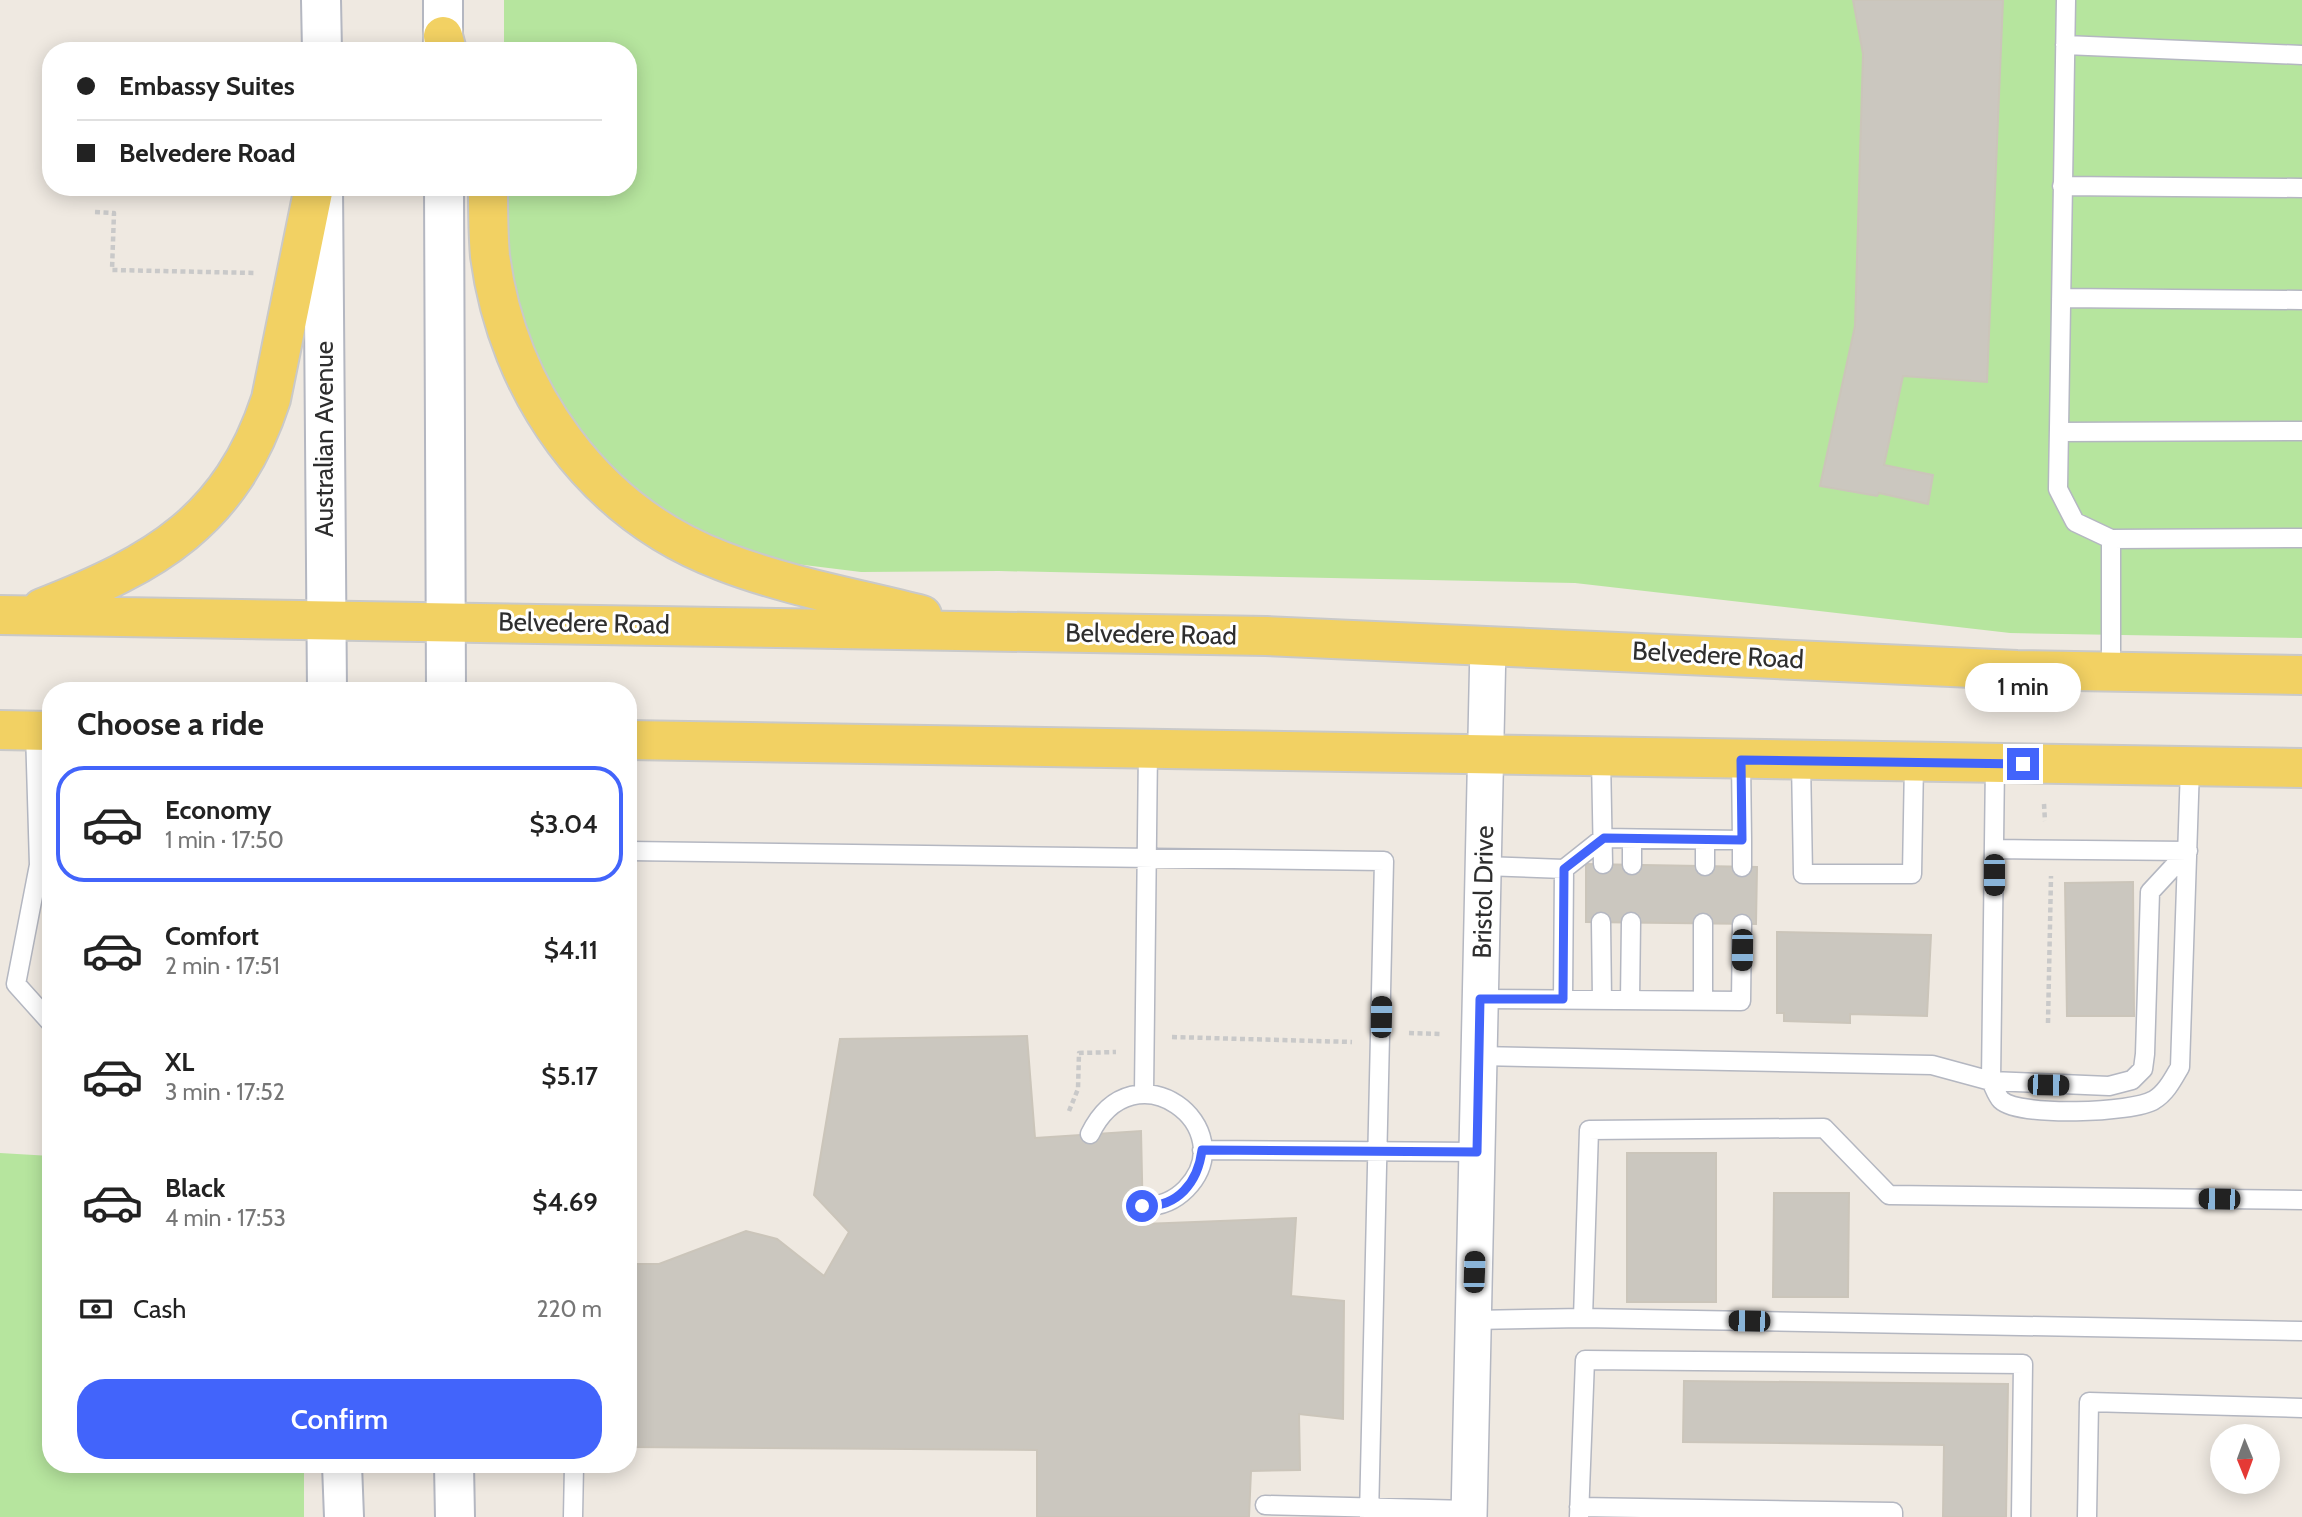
<!DOCTYPE html>
<meta charset="utf-8">
<style>
body{margin:0;font-family:Cabin,sans-serif;background:#f6f6f6;color:#222;height:100vh;display:flex;flex-direction:column;font-size:26px;white-space:nowrap}
*{box-sizing:border-box;margin:0}
p{font-size:23px;color:#767676}
.icon{flex:none;width:38px;height:38px;fill:none;stroke:currentColor;stroke-width:2;stroke-linecap:round;stroke-linejoin:round}
.map{position:relative;flex:1;overflow:hidden}
.panel{position:absolute;left:42px;top:682px;width:595px;height:791px;display:flex;flex-direction:column;background:#fff;border-radius:28px;box-shadow:0 4px 18px #0003}
.panel>*{flex:none}
.banner{position:absolute;left:42px;top:42px;width:595px;height:154px;border-radius:28px;box-shadow:0 4px 18px #0003;display:grid;align-content:center;height:154px;padding:0 35px;background:#fff}
.needle{width:46px;rotate:179deg}
.buttons{position:absolute;left:2210px;top:1424px;display:grid;gap:14px}
.buttons a{display:grid;place-items:center;width:70px;height:70px;border-radius:50%;background:#fff;box-shadow:0 4px 18px #0003;font-size:35px}
.end{position:absolute;width:32px;height:32px;margin:-16px;border:9px solid #4264fb;background:#fff;box-shadow:0 0 0 4px #fff}
.from{border-radius:50%}
.bubble{position:absolute;height:49px;border-radius:24px;background:#fff;box-shadow:0 4px 18px #0003;font-size:23px;font-weight:600;line-height:49px;text-align:center}
.car{position:absolute;width:21px;height:42px;margin:-21px -10px;border-radius:9px;box-shadow:0 0 5px 2px #0007;background:linear-gradient(#222 24%,#8ab4d8 0 40%,#222 0 76%,#8ab4d8 0 86%,#222 0)}
.banner b{display:flex;align-items:center;gap:24px;height:66px;font-size:26px}
.banner b+b{border-top:2px solid #e0e0e0}
.banner i{width:18px;height:18px;background:#222}
ul{padding:0;list-style:none}
li{display:flex;align-items:center;gap:21px;height:116px;margin:0 14px 10px;padding:0 21px;border:4px solid transparent;border-radius:28px}
li div{flex:1}
li b{display:block;font-size:26px}
li em{font-style:normal;font-weight:600}
li.on{border-color:#4264fb}
li>.icon{width:63px;height:63px;stroke-width:1.5}
h2{padding:0 35px;font-size:32px;line-height:84px}
.pay{display:flex;align-items:center;gap:18px;height:77px;padding:0 35px;font-size:26px}
.pay p{margin-inline-start:auto}
.button{display:flex;gap:14px;margin-top:auto;padding:14px 35px}
.button a{flex:1;height:80px;border-radius:28px;background:#4264fb;color:#fff;font-size:28px;font-weight:600;line-height:80px;text-align:center}
.map>svg:first-child{display:block}
</style>
<div class="map">
<svg width="2302" height="1517" viewBox="0 0 2302 1517">
<rect width="100%" height="100%" fill="#efe9e1"/>
<path fill="#b6e59e" d="M504,0H2302V638L2010,633L1575,583L999,571L861,572L788,563L705,534L675,517L636,491L584,439L536,363L510,279L503,187H628V51H504Z
M0,1153L51,1156V1465H304V1517H0Z"/>
<path fill="#cbc7bf" stroke="#cbc5ba" stroke-width="2" d="M1853,0H2003L1987,382L1903,376L1884,465L1933,475L1928,504L1879,493L1877,496L1820,486L1855,326L1863,54Z
M1586,864L1757,867L1756,924L1586,922Z
M2133,882L2134,1016H2067L2065,883Z
M1777,932L1931,935L1927,1016L1850,1014V1023L1784,1021V1013H1777Z
M1027,1036L1035,1138L1141,1131L1143,1224L1296,1218L1291,1296L1344,1301L1343,1419L1299,1414L1300,1470L1251,1471L1249,1517H1037V1450L628,1447V1264H659L746,1231L777,1239L824,1276L849,1232L814,1195L840,1039Z
M1627,1153H1716V1302H1627Z
M1774,1193H1849L1848,1297H1773Z
M1684,1381L2008,1384L2006,1517H1943L1944,1445L1683,1442Z"/>
<g fill="none" stroke-linecap="round" stroke-linejoin="round">
<defs>
<path id="lane" d="M2066,0L2058,489L2075,522L2111,539L2302,538
M2065,45L2302,55
M2062,186L2302,188
M2061,298L2302,300
M2059,432L2302,431
M2111,672V539
M35,731L39,865L48,866
M1601,758L1603,864
M1801,761L1803,874H1912L1914,763
M1995,764L1991,1081C1994,1087 1997,1096 2001,1100C2019,1117 2133,1113 2154,1100C2166,1093 2173,1079 2180,1067L2190,767
M1994,849L2188,851
M628,851L1384,861L1369,1517
M39,865L16,984L51,1023
M1632,865V839
M1483,866L1564,869
M1705,866V840
M1742,867V840
M1601,922L1602,1000
M1480,999L1741,1001L1742,924
M1563,999L1564,869L1603,838L1742,840L1741,760
M1630,1000L1631,922
M1703,1001V923
M1479,1056L1932,1065L1991,1081L2109,1086L2132,1080L2143,1069L2145,1054L2150,892L2188,851
M1144,1093L1148,749
M1090,1134C1134,1043 1245,1128 1186,1189C1174,1201 1159,1207 1142,1206
M1202,1150L1477,1152
M1583,1318L2302,1331
M1473,1320L1583,1318L1589,1130L1824,1128L1889,1195L2302,1200
M1265,1505L1469,1510
M1579,1507L1893,1512V1517
M573,1517L574,1465
M1579,1517L1585,1360L2023,1364L2021,1517
M2087,1517L2089,1402L2302,1408"/>
<path id="street" d="M1469,1517L1488,645"/>
<path id="secondary" d="M321,0L322,51
M443,51V0
M323,187L327,691
M444,187L446,691
M342,1465L344,1517
M454,1465L455,1517"/>
<path id="primary" d="M443,36L447,51
M488,187C488,210 488,233 490,256C508,392 593,512 722,561C786,586 855,598 922,615
M42,608C155,564 231,521 271,399L314,187
M0,615L1266,636L2017,670L2302,675
M0,730L51,731
M628,740L2302,768"/>
</defs>
<use href="#lane" stroke="#b4b7c1" stroke-width="21"/>
<use href="#street" stroke="#b4b7c1" stroke-width="38"/>
<use href="#secondary" stroke="#b4b7c1" stroke-width="42"/>
<use href="#primary" stroke="#c9c9c9" stroke-width="42"/>
<path stroke="#c9c9c9" stroke-width="4.5" stroke-dasharray="5 3.5" stroke-linecap="butt" d="M95,212L114,213L112,270L255,273
M2044,804L2045,821
M2048,1023L2051,876
M1409,1033L1440,1034
M1172,1037L1352,1042
M1069,1111L1078,1089L1079,1053L1116,1052"/>
<use href="#lane" stroke="#fff" stroke-width="18"/>
<use href="#street" stroke="#fff" stroke-width="35"/>
<use href="#secondary" stroke="#fff" stroke-width="38"/>
<use href="#primary" stroke="#f2d163" stroke-width="38"/>
</g>
<g fill="none" stroke-linecap="round" stroke-linejoin="round">
<path stroke="#4264fb" stroke-width="9" d="M1142,1206C1178,1208 1198,1182 1202,1150L1477,1152L1480,999H1563L1564,869L1604,838L1742,840L1741,760L2023,764"/>
</g>
<g text-anchor="middle" stroke-width="6" stroke-linejoin="round" paint-order="stroke">
<g font-size="26" fill="#2e2e2e" stroke="#fff">
<text transform="translate(324 439) rotate(-90)" y="9">Australian Avenue</text>
<text transform="translate(584 623) rotate(1)" y="9">Belvedere Road</text>
<text transform="translate(1151 634) rotate(1)" y="9">Belvedere Road</text>
<text transform="translate(1718 655) rotate(3)" y="9">Belvedere Road</text>
<text transform="translate(1483 892) rotate(-89)" y="9">Bristol Drive</text>
</g>
</g>
</svg>
<div class="buttons">
<a><svg class="needle" viewBox="-14 -14 28 28"><path d="M0-13l5 13h-10z" fill="#e53935"/><path d="M0 13l5-13h-10z" fill="#767676"/></svg></a>
</div>
<i class="end from" style="left:1142px;top:1206px"></i>
<i class="end" style="left:2023px;top:764px"></i>
<div class="bubble" style="left:1965px;top:663px;width:116px">1 min</div>
<i class="car" style="left:1994px;top:875px;rotate:180deg"></i>
<i class="car" style="left:1742px;top:950px;rotate:181deg"></i>
<i class="car" style="left:1381px;top:1017px;rotate:1deg"></i>
<i class="car" style="left:2048px;top:1085px;rotate:91deg"></i>
<i class="car" style="left:2219px;top:1199px;rotate:271deg"></i>
<i class="car" style="left:1474px;top:1272px;rotate:2deg"></i>
<i class="car" style="left:1749px;top:1321px;rotate:271deg"></i>
<div class="banner">
<b><i class="from"></i>Embassy Suites</b>
<b><i></i>Belvedere Road</b>
</div>
<section class="panel">
<h2>Choose a ride</h2>
<ul>
<li class="on"><svg class="icon" aria-label="car" viewBox="0 0 24 24"><path d="M5 17H2v-5l4-1 3-4h7l3 4 3 1v5h-3M9 17h6M6 11h13"/><circle cx="7" cy="17" r="2"/><circle cx="17" cy="17" r="2"/></svg><div><b>Economy</b><p>1 min · 17:50</p></div><em>$3.04</em></li>
<li><svg class="icon" aria-label="car" viewBox="0 0 24 24"><path d="M5 17H2v-5l4-1 3-4h7l3 4 3 1v5h-3M9 17h6M6 11h13"/><circle cx="7" cy="17" r="2"/><circle cx="17" cy="17" r="2"/></svg><div><b>Comfort</b><p>2 min · 17:51</p></div><em>$4.11</em></li>
<li><svg class="icon" aria-label="car" viewBox="0 0 24 24"><path d="M5 17H2v-5l4-1 3-4h7l3 4 3 1v5h-3M9 17h6M6 11h13"/><circle cx="7" cy="17" r="2"/><circle cx="17" cy="17" r="2"/></svg><div><b>XL</b><p>3 min · 17:52</p></div><em>$5.17</em></li>
<li><svg class="icon" aria-label="car" viewBox="0 0 24 24"><path d="M5 17H2v-5l4-1 3-4h7l3 4 3 1v5h-3M9 17h6M6 11h13"/><circle cx="7" cy="17" r="2"/><circle cx="17" cy="17" r="2"/></svg><div><b>Black</b><p>4 min · 17:53</p></div><em>$4.69</em></li>
</ul>
<div class="pay"><svg class="icon" aria-label="cash" viewBox="0 0 24 24"><path d="M3 7h18v10H3z"/><circle cx="12" cy="12" r="2"/></svg>Cash<p>220 m</p></div>
<div class="button"><a>Confirm</a></div>
</section>
</div>
